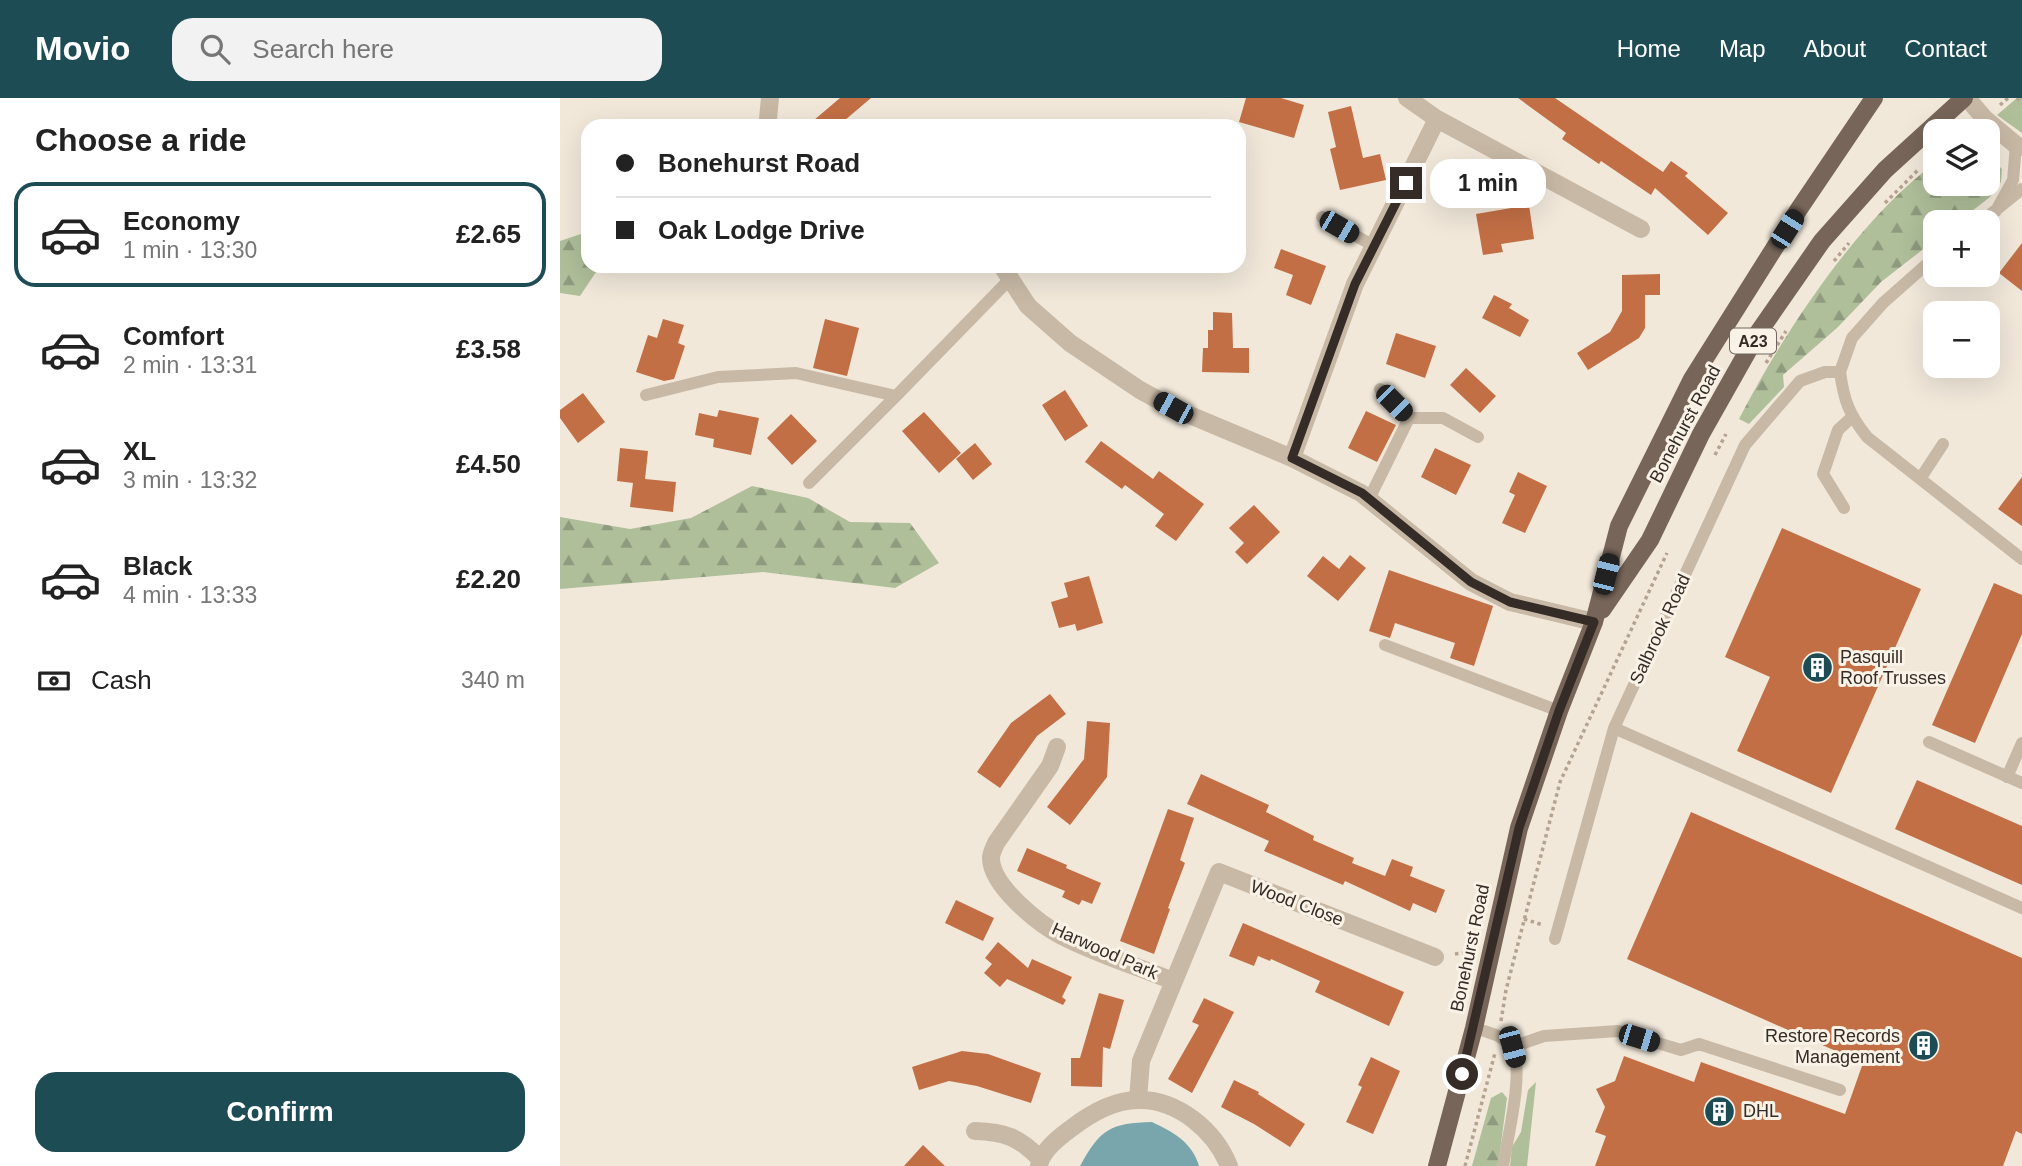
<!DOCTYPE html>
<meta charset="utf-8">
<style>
body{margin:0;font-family:Helvetica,sans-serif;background:#f2f2f2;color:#222;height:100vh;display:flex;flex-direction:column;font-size:26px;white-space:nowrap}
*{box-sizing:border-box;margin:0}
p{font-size:23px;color:#767676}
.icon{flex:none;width:38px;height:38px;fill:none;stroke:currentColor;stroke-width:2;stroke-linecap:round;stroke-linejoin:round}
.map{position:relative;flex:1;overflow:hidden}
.panel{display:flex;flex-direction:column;background:#fff;width:560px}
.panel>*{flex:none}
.banner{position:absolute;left:21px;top:21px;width:665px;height:154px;border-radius:21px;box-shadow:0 7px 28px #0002;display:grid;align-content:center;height:154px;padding:0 35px;background:#fff}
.buttons{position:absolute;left:1363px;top:21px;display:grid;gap:14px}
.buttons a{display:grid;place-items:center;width:77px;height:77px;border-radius:14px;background:#fff;box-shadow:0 7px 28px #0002;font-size:35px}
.end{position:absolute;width:32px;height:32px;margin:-16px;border:9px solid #352c27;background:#fff;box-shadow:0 0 0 4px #fff}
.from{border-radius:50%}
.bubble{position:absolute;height:49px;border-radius:21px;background:#fff;box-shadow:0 7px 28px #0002;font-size:23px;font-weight:700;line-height:49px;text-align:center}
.car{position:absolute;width:21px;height:42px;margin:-21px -10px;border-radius:9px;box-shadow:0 0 5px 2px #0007;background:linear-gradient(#222 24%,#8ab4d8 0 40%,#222 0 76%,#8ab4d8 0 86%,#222 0)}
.banner b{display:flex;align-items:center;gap:24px;height:66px;font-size:26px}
.banner b+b{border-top:2px solid #e0e0e0}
.banner i{width:18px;height:18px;background:#222}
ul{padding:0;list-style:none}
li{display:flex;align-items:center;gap:21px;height:105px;margin:0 14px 10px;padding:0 21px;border:4px solid transparent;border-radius:21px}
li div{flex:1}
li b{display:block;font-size:26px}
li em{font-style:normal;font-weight:700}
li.on{border-color:#1d4c55}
li>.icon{width:63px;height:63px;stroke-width:1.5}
h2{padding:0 35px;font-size:32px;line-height:84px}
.pay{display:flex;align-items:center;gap:18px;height:77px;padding:0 35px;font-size:26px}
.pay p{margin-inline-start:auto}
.primary-button{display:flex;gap:14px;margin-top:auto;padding:14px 35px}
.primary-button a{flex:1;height:80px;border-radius:21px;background:#1d4c55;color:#fff;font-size:28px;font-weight:700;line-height:80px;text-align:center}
header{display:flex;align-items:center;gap:42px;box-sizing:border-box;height:98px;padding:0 35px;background:#1d4c55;color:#fff}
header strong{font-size:33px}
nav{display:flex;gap:38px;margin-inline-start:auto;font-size:24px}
.search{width:490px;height:63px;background:#f2f2f2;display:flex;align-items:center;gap:18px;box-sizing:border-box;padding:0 24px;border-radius:21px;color:#767676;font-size:26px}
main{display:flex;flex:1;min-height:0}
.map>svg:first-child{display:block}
</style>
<header>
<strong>Movio</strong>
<div class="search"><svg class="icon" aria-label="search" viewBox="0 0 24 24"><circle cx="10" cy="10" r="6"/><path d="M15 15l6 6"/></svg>Search here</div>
<nav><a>Home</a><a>Map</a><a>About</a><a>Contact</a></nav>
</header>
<main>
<section class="panel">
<h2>Choose a ride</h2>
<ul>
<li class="on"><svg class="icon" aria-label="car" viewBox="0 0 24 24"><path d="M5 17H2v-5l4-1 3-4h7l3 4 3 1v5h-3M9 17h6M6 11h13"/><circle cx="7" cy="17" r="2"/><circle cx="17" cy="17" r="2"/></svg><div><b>Economy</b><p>1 min · 13:30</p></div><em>£2.65</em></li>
<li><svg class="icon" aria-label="car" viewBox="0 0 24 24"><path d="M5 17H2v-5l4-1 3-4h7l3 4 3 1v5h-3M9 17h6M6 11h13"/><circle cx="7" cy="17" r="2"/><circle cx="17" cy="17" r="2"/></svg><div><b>Comfort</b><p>2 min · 13:31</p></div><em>£3.58</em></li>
<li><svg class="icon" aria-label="car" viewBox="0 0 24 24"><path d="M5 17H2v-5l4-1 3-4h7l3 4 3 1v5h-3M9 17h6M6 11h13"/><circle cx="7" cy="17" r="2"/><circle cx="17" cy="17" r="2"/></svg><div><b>XL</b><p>3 min · 13:32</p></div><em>£4.50</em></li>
<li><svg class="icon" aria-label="car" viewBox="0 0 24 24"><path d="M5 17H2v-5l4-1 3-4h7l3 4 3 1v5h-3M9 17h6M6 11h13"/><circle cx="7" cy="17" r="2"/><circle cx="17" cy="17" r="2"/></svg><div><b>Black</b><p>4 min · 13:33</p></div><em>£2.20</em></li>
</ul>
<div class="pay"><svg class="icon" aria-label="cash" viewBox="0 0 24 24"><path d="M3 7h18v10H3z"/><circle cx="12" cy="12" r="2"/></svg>Cash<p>340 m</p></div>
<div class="primary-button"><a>Confirm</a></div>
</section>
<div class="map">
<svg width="1462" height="1068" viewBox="0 0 1462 1068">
<defs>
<pattern id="forest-firs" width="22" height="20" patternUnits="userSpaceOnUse" patternTransform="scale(1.75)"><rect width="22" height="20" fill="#afbf9a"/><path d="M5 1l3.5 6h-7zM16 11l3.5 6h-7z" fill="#8f9b7e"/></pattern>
</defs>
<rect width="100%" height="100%" fill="#f1e8da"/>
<path fill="#afbf9a" d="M1457,0H1462V35L1437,17Z
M976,984L967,1068H950L952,1049L961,1034L968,992Z"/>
<path fill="url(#forest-firs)" d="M1428,57L1442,71L1441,84L1430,99L1398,124H1376L1375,142L1321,184L1278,229L1223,277L1224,289L1189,326L1179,321C1224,234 1297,123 1375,65L1376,86H1428Z
M21,136L28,145V168H40L20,198L0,195V143Z
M192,388L248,400L290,424L350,425L379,465L335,490L203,474L0,491V419L70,431L131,420Z
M942,994L947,1000L938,1068H912L931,1000Z"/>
<path fill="#79a6ad" d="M592,1024C613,1034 632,1044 639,1068H520C540,1031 551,1025 592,1024Z"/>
<path fill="#c36f45" d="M280,0H311L278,28H247Z
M686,0H721L744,7L734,40L679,24Z
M958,0H995L1103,74L1111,63L1128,75L1125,78L1168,115L1148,137L1095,90L1091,97L1041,63L1039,66L1002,41L1006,35Z
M791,8L803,60L820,56L826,82L780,92L770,51L776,49L768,14Z
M969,107L974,141L941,146L943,154L923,157L916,116Z
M1462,145V193L1439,175Z
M721,151L766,168L751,207L726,197L733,177L714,170Z
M1100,176V197H1085V230L1079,240L1028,272L1017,255L1050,234L1062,213V177Z
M934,197L952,206L949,210L969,222L960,239L922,220Z
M653,214L672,215L673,250H689V275L642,274L643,250H648V232H653Z
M103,221L124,227L118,245L125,248L114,281L104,283L76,274L88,237L97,240Z
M265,221L299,230L287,278L253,270Z
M836,235L876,248L865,280L826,266Z
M906,270L936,298L920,315L890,287Z
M505,292L528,328L505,343L482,307Z
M23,295L45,324L18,345L0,320V312Z
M159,312L199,320L191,357L153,349L154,341L135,337L139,315L157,319Z
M806,313L836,327L817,364L788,350Z
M364,314L401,355L379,375L342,333Z
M231,316L257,343L232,367L207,340Z
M541,343L593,381L599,373L644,406L616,443L595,428L604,416L565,387L562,391L525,364Z
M415,345L432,366L413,382L396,361Z
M60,350L88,353L85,381L116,384L113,414L70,409L73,385L57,383Z
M875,350L911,367L896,397L861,379Z
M958,374L987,388L965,435L942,425L955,397L949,394Z
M1462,379V428L1438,411Z
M694,407L720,434L687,466L675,454L684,445L669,430Z
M1222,430L1361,491L1271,695L1177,653L1210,579L1165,559Z
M790,457L806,470L778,503L747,478L763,458L779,471Z
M829,472L933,508L914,568L890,560L895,545L835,525L830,540L809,533Z
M529,478L543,525L517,533L515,526L499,530L491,504L508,499L504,485Z
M1434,485L1462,497V536L1415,645L1372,627Z
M490,596L506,616L477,638L440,690L417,674L451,625Z
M527,623L550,625L547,679L510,727L487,709L524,661Z
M641,676L709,707L706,714L754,738L753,742L794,760L792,765L825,778L832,761L853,769L850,778L885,792L876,815L853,805L850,813L785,783L783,787L704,753L709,743L627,706Z
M1357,682L1462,728V787L1335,731Z
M608,711L634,720L620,762L625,765L608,810L610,811L594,856L560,843Z
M1131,714L1462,860V1036L1456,1033L1443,1068H1035L1046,1038L1035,1034L1045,1009L1036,991L1055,983L1064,958L1134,984L1141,964L1285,1016L1303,965L1067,861Z
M467,750L507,767L506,770L541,785L532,806L522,802L519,807L502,799L505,793L457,773Z
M396,802L434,820L423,843L385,825Z
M683,825L844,894L829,928L755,894L760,883L711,861L710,863L698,858L694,868L669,858Z
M438,844L468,870L472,861L512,879L502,899L506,902L503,907L447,881L440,889L424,875L432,866L425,860Z
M539,895L564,902L550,951L543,949L542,989L511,988V960H520Z
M644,900L674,914L632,995L608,981L639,927L632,924Z
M402,953L428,956L481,975L471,1005L417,988L389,983L359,992L352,969Z
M811,959L840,973L813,1036L786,1024L802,989L798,987Z
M674,982L699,994L698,996L745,1026L730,1049L694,1026L661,1009Z
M363,1047L385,1068H344Z"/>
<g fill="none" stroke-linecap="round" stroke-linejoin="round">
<path stroke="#b4a390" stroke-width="3.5" stroke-dasharray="3.5 3.5" stroke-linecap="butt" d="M1457,0L1462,6
M1440,7L1448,0
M1325,105L1359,71
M1274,163L1289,145
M1206,265L1226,233
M1155,357L1166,336
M964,821L983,827
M895,856L911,854
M941,923L946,892L1000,684L1107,455
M905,1068L935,955"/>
<path stroke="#c8b9a6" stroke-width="12" d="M1436,113L1453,82L1456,47
M762,119L814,148
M1421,124L1462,91
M1280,274C1284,303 1289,316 1307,339L1462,461
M820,291L849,320
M86,297L158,279L236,275L336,298L449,182
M1360,381L1383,346
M249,385L336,298
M809,401L849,320H883L918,339
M1284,410L1263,376L1278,332L1291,320
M825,547L999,613
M1054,630L1462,810
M1369,644L1462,685
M1447,679L1462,645
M995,841L1054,630L1185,347L1240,283L1265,274H1280L1292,240L1323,205L1376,158
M914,930C927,934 944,937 952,950C965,971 947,1042 943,1068
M952,949L984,938L1058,933L1121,952L1139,946L1280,992"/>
<path stroke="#c8b9a6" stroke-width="18" d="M847,0L877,21L1081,131
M1407,0L1425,21L1456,47L1462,49
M208,21L210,0
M442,168L468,208L510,245L580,292L613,310L732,360L801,395L911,484L950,504L1034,524
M732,360L795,186L877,21
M497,649L490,668L436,745C434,750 431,755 431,760C431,788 479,826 502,838C537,856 576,868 613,883
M578,1002L581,963L659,774L875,859
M415,1033C445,1034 459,1039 480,1061
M479,1068C481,1054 498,1040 509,1032C528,1017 553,1002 578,1002C618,1001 655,1033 669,1068"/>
<path stroke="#766558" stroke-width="18" d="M1042,512L1090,442L1141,336L1198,235L1262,143L1325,72L1404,0
M877,1068L914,930L959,730L999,613L1034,524L1059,428L1132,281L1239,111L1314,0"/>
</g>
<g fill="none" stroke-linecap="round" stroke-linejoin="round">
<path stroke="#352c27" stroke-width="9" d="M846,85L795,186L732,360L802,395L911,484L950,504L1034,524L999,613L959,730L902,976"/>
</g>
<defs>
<symbol id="building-disc" viewBox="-11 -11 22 22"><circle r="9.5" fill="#1d4c55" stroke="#f9f2e6"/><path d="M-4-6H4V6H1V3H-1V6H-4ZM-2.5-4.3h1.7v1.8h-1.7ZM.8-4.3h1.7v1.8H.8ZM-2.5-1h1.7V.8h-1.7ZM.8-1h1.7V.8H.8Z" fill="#fff"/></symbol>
</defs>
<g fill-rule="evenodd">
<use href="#building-disc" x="1240" y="552" width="35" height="35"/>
<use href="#building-disc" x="1346" y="930" width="35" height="35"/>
<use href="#building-disc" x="1142" y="996" width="35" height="35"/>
</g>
<g text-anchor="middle" stroke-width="6" stroke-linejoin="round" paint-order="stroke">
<rect fill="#f9f2e6" stroke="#706760" stroke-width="2" x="1170" y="230.5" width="46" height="25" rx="5"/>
<g font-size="16" font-weight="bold" fill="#352c27">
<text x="1193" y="249">A23</text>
</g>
<g font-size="18" fill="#352c27" stroke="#f9f2e6">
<text transform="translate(1125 326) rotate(-62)" y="6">Bonehurst Road</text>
<text transform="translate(1100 531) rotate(-65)" y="6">Salbrook Road</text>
<text transform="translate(737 805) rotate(21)" y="6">Wood Close</text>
<text transform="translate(910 850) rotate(-78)" y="6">Bonehurst Road</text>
<text transform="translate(545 853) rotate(24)" y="6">Harwood Park</text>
</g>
<g font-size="18" fill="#352c27" stroke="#f9f2e6" text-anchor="start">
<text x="1280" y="565">Pasquill<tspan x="1280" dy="21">Roof Trusses</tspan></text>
<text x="1340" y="944" text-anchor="end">Restore Records<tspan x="1340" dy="21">Management</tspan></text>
<text x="1183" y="1019">DHL</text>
</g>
</g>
</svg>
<div class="buttons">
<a><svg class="icon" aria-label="layers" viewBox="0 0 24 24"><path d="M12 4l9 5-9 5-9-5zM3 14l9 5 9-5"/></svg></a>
<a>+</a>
<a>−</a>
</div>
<i class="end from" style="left:902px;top:976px"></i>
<i class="end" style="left:846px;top:85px"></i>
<div class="bubble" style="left:870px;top:61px;width:116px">1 min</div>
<i class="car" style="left:779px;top:129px;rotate:120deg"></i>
<i class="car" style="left:1227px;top:131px;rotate:32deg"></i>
<i class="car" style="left:834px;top:305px;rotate:135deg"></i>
<i class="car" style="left:613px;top:310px;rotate:299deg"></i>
<i class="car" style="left:1046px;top:476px;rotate:14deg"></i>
<i class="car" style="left:1079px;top:940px;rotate:107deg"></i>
<i class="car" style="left:952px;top:949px;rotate:165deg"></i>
<div class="banner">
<b><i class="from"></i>Bonehurst Road</b>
<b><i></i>Oak Lodge Drive</b>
</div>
</div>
</main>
